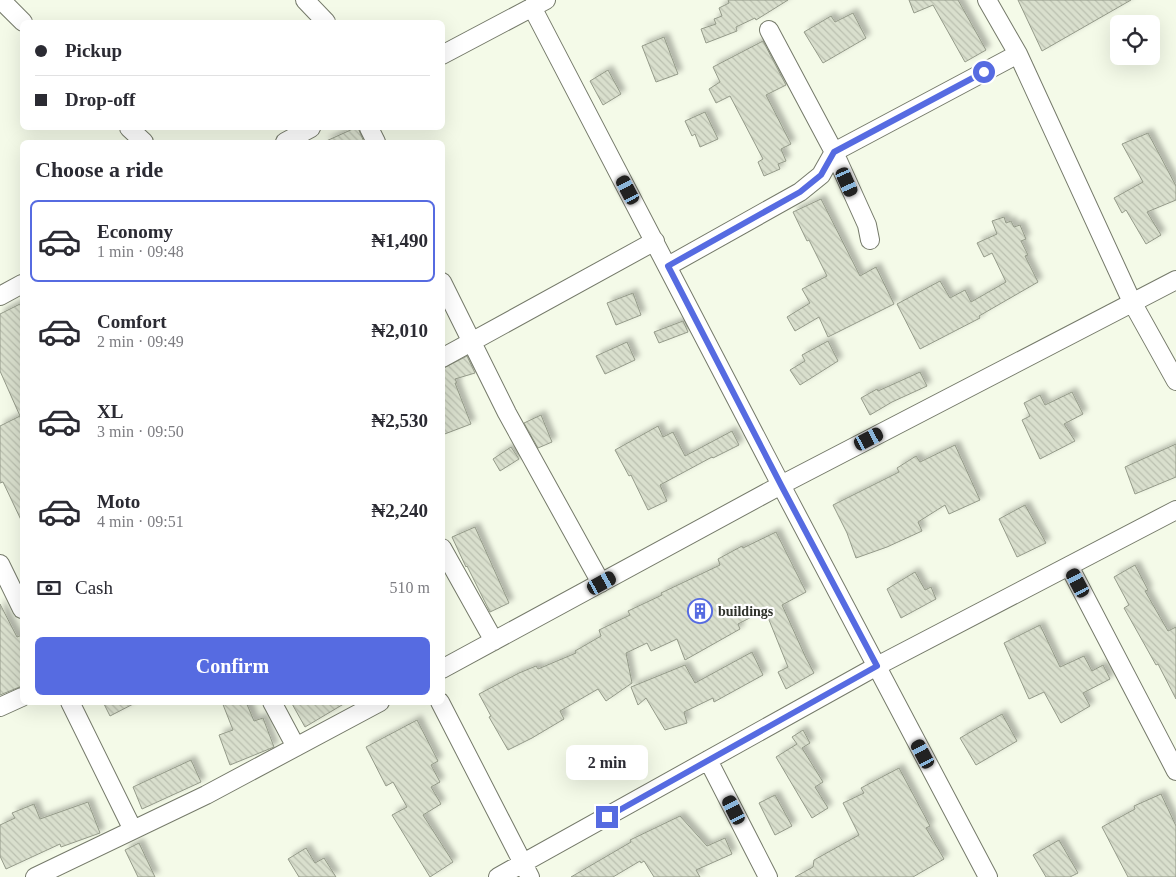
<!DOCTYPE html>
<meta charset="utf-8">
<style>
body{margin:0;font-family:"Times New Roman",serif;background:#f2f2f3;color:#2b2b33;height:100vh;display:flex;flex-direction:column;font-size:19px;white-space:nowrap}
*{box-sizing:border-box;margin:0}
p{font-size:16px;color:#7c7c81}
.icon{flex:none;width:28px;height:28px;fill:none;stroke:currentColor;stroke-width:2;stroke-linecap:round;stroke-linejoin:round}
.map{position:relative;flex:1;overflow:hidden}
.sheet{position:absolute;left:20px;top:140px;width:425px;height:565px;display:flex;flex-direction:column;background:#fff;border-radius:8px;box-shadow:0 5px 20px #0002}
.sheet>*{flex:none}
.banner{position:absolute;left:20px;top:20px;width:425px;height:110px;border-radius:8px;box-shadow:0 5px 20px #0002;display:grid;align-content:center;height:110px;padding:0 15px;background:#fff}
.tools{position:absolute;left:1110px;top:15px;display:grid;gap:10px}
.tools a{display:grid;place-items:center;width:50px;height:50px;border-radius:8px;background:#fff;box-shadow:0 5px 20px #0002;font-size:25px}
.end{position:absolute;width:22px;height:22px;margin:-11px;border:6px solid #566be1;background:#fff;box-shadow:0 0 0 2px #fff}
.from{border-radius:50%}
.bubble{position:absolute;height:35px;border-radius:8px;background:#fff;box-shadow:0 5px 20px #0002;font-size:16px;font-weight:600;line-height:35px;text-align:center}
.car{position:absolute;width:15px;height:30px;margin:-15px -8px;border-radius:6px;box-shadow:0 0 4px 1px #0007;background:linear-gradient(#222 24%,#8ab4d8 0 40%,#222 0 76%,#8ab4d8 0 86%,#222 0)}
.banner b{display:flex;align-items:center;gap:18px;height:48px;font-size:19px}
.banner b+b{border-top:1px solid #e1e1e2}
.banner i{width:12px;height:12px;background:#2b2b33}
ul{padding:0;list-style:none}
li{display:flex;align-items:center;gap:15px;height:82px;margin:0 10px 8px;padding:0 5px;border:2px solid transparent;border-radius:8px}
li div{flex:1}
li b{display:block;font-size:19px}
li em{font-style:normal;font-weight:600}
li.on{border-color:#566be1}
li>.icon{width:45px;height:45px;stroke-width:1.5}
h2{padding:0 15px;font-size:22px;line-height:60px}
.pay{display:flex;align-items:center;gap:12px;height:55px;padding:0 15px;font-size:19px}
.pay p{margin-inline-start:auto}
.cta{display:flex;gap:10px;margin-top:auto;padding:10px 15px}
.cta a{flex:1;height:58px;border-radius:8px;background:#566be1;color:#fff;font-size:20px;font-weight:600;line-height:58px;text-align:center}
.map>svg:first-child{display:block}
</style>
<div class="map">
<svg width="1176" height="877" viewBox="0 0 1176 877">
<defs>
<pattern id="building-back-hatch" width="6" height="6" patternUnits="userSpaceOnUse" patternTransform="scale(1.25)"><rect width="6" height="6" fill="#d9dfcd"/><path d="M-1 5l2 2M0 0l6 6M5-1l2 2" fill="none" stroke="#bbc0b0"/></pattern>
<filter id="shadow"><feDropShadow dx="4.5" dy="-4.5" stdDeviation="2.5" flood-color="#0004"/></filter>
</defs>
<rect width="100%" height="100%" fill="#f4fae8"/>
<path fill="url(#building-back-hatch)" stroke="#949a89" filter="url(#shadow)" d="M728,0H788L756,20L755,18L736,27L737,31L706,43L701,29L716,24L714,19L722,16L719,8L729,3Z
M909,0H958L986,50L965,62L933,5L914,13Z
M1018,0H1131L1042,51Z
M853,13L866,38L823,63L804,32L831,16L835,22Z
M664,37L678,74L656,82L642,46Z
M763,41L786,85L766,95L791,144L781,149L786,161L778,164L780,169L764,176L758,162L763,159L730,96L716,103L709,89L720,82L713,67Z
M608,70L621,94L603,105L590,81Z
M705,112L718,139L700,147L695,134L692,136L685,121Z
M355,128H358L364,142H324Z
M1148,133L1176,186V200L1147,212L1161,235L1146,244L1126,210L1122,213L1114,198L1143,182L1122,144Z
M821,199L860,276L876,267L894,304L828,337L819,317L795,331L787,317L810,303L802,289L827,276L809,240L807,241L793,212Z
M1004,217L1006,223L1011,221L1014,227L1020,225L1026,239L1021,241L1028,255L1025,256L1038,282L979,316L980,318L920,349L897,304L940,281L950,298L965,290L971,302L1006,282L992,253L984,257L977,243L997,234L992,221Z
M633,293L641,315L616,325L607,303Z
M22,303V522L3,482L0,483V426L20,416L0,371V314Z
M683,321L688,332L659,343L654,332Z
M828,341L838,361L800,385L790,370L805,361L802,355Z
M627,342L635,360L605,374L596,356Z
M467,356L475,373L455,379L457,383H455L471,424L442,435V369Z
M920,372L927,386L892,402L870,415L861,398L877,389L878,391Z
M1072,392L1083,414L1064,424L1075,441L1040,459L1022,420L1030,416L1024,403L1040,395L1045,405Z
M541,415L552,442L538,448L524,423Z
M658,426L663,437L673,432L685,456L732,431L739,445L713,458L712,457L660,485L667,501L648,510L631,475L629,476L615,450Z
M1176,444V477L1135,494L1125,467Z
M955,445L980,500L949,514L945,505L918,522L922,531L887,547L856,558L847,533L833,505L899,472L897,468L916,456L920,462Z
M511,447L519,459L500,471L493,459Z
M1025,505L1046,543L1017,557L999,519Z
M475,527L509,603L490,612L467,566L466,567L452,537Z
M776,532L806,592L782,605L806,658L814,673L786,689L778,672L788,667L765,610L738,624L740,629L685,660L677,639L651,651L647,643L626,653L632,683L606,701L598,689L560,711L564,719L532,738L508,750L489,717L491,716L479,694L519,673L536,666L538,669L576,653L575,651L601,636L599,630L630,615L628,611L662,595L661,593L720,565L718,559L742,546L743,548Z
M1135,565L1148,590L1145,591L1168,631L1176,627V699L1158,664L1156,665L1124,608L1129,605L1114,577Z
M915,572L925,590L931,587L936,599L901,618L887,589Z
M0,604L17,637L22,635V686L0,695Z
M1040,625L1060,667L1084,656L1092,671L1103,665L1110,679L1083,693L1090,706L1061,723L1044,692L1029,699L1004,643Z
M752,652L763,675L714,702L713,698L684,712L687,723L665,730L646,698L638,705L631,687L685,665L695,683Z
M103,702H137L110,716Z
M222,702H246L254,721L263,718L274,747L230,765L219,735L233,730Z
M291,702H347L305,727Z
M1002,714L1017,741L976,765L960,738Z
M417,720L438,761L431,765L440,782L431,787L441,804L423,815L453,862L430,877L392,815L407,807L393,782L386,786L366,747Z
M803,730L810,743L802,748L823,782L815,787L828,808L812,818L776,757L797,744L792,737Z
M191,760L201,782L142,809L133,787Z
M899,768L930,826L926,828L944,859L913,877H795L813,867L814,860L859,835L843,803L864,793L861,788Z
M1161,794L1176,826V877H1128L1102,827L1135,809L1134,806Z
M775,795L792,826L775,835L759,803Z
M88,802L100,833L61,847L60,844L6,869L0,856V825L15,818L12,813L34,804L40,819Z
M680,816L707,846L725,838L732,854L696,870L700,877H654L644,861L641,863L640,861L613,877H571L631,842L630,840Z
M1059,840L1078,873L1070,877H1046L1033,855Z
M139,843L155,877H138L125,850Z
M306,848L315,863L324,858L336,877H299L288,859Z"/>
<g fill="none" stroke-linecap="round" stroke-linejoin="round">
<defs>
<path id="minor" d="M1,0L23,22
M305,0L326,22
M987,0L1018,54L1132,302L1176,381
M532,7L781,485L988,877
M769,30L834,152L867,225L870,240
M442,55L546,0
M129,128L144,142
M369,128L376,142
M285,142L311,128
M668,266L800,192L821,175L834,152L1018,54
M442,282L507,413L601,583
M0,296L22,284
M442,358L655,241
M442,548L494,641
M0,564L22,609
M1069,566L1176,771
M442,669L781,485L1176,280
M70,702L133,830
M272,702L296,747
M440,702L530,877
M0,707L22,697
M708,760L768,877
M35,877L206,795L380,702
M498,877L877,666L1176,510"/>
</defs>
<use href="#minor" stroke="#757a6a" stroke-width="20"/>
<use href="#minor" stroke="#fff" stroke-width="18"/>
</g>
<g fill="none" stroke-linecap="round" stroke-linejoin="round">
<path stroke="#566be1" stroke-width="6" d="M607,817L877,666L781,485L668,266L800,192L821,175L834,152L984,72"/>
</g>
<defs>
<symbol id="building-ring" viewBox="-11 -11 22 22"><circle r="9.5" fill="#fff" stroke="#566be1" stroke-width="1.5"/><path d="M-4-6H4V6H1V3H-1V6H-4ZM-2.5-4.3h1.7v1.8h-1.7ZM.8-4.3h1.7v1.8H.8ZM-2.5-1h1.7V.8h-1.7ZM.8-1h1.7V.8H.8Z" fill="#566be1"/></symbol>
</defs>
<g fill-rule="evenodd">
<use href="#building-ring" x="686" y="597" width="28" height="28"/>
</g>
<g text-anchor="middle" stroke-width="4.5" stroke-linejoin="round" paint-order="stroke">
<g font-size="14" font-weight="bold" fill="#2f322b" stroke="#fff" text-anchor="start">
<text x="718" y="616">buildings</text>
</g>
</g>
</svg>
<div class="tools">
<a><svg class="icon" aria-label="locate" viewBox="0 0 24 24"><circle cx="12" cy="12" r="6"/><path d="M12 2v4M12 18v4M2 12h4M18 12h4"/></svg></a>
</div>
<i class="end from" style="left:984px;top:72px"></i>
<i class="end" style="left:607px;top:817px"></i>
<div class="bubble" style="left:566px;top:745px;width:82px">2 min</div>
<i class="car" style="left:847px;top:182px;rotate:156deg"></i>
<i class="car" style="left:628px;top:190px;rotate:332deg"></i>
<i class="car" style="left:869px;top:439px;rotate:63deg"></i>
<i class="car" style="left:602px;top:583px;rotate:61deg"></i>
<i class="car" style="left:1078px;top:583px;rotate:332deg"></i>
<i class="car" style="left:923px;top:754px;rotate:332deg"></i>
<i class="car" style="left:734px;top:810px;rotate:333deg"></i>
<div class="banner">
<b><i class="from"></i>Pickup</b>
<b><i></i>Drop-off</b>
</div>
<section class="sheet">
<h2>Choose a ride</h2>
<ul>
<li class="on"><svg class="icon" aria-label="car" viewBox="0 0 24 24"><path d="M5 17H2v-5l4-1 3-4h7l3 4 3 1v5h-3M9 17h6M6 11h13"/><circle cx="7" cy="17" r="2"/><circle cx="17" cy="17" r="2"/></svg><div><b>Economy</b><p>1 min · 09:48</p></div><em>₦1,490</em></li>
<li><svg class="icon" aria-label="car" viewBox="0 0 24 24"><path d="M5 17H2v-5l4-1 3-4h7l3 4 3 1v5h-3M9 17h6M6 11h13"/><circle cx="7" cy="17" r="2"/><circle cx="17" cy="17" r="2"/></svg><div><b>Comfort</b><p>2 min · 09:49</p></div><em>₦2,010</em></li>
<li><svg class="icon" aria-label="car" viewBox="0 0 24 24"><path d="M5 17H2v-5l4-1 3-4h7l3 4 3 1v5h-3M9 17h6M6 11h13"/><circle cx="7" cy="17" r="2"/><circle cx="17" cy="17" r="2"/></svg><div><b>XL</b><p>3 min · 09:50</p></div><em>₦2,530</em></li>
<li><svg class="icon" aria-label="car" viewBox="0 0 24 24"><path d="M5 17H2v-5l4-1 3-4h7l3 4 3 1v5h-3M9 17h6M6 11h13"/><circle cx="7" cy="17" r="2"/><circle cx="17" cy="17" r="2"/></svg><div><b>Moto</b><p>4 min · 09:51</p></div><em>₦2,240</em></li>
</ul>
<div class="pay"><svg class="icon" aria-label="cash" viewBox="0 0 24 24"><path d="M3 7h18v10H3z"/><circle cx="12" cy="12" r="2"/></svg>Cash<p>510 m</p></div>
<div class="cta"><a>Confirm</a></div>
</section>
</div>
